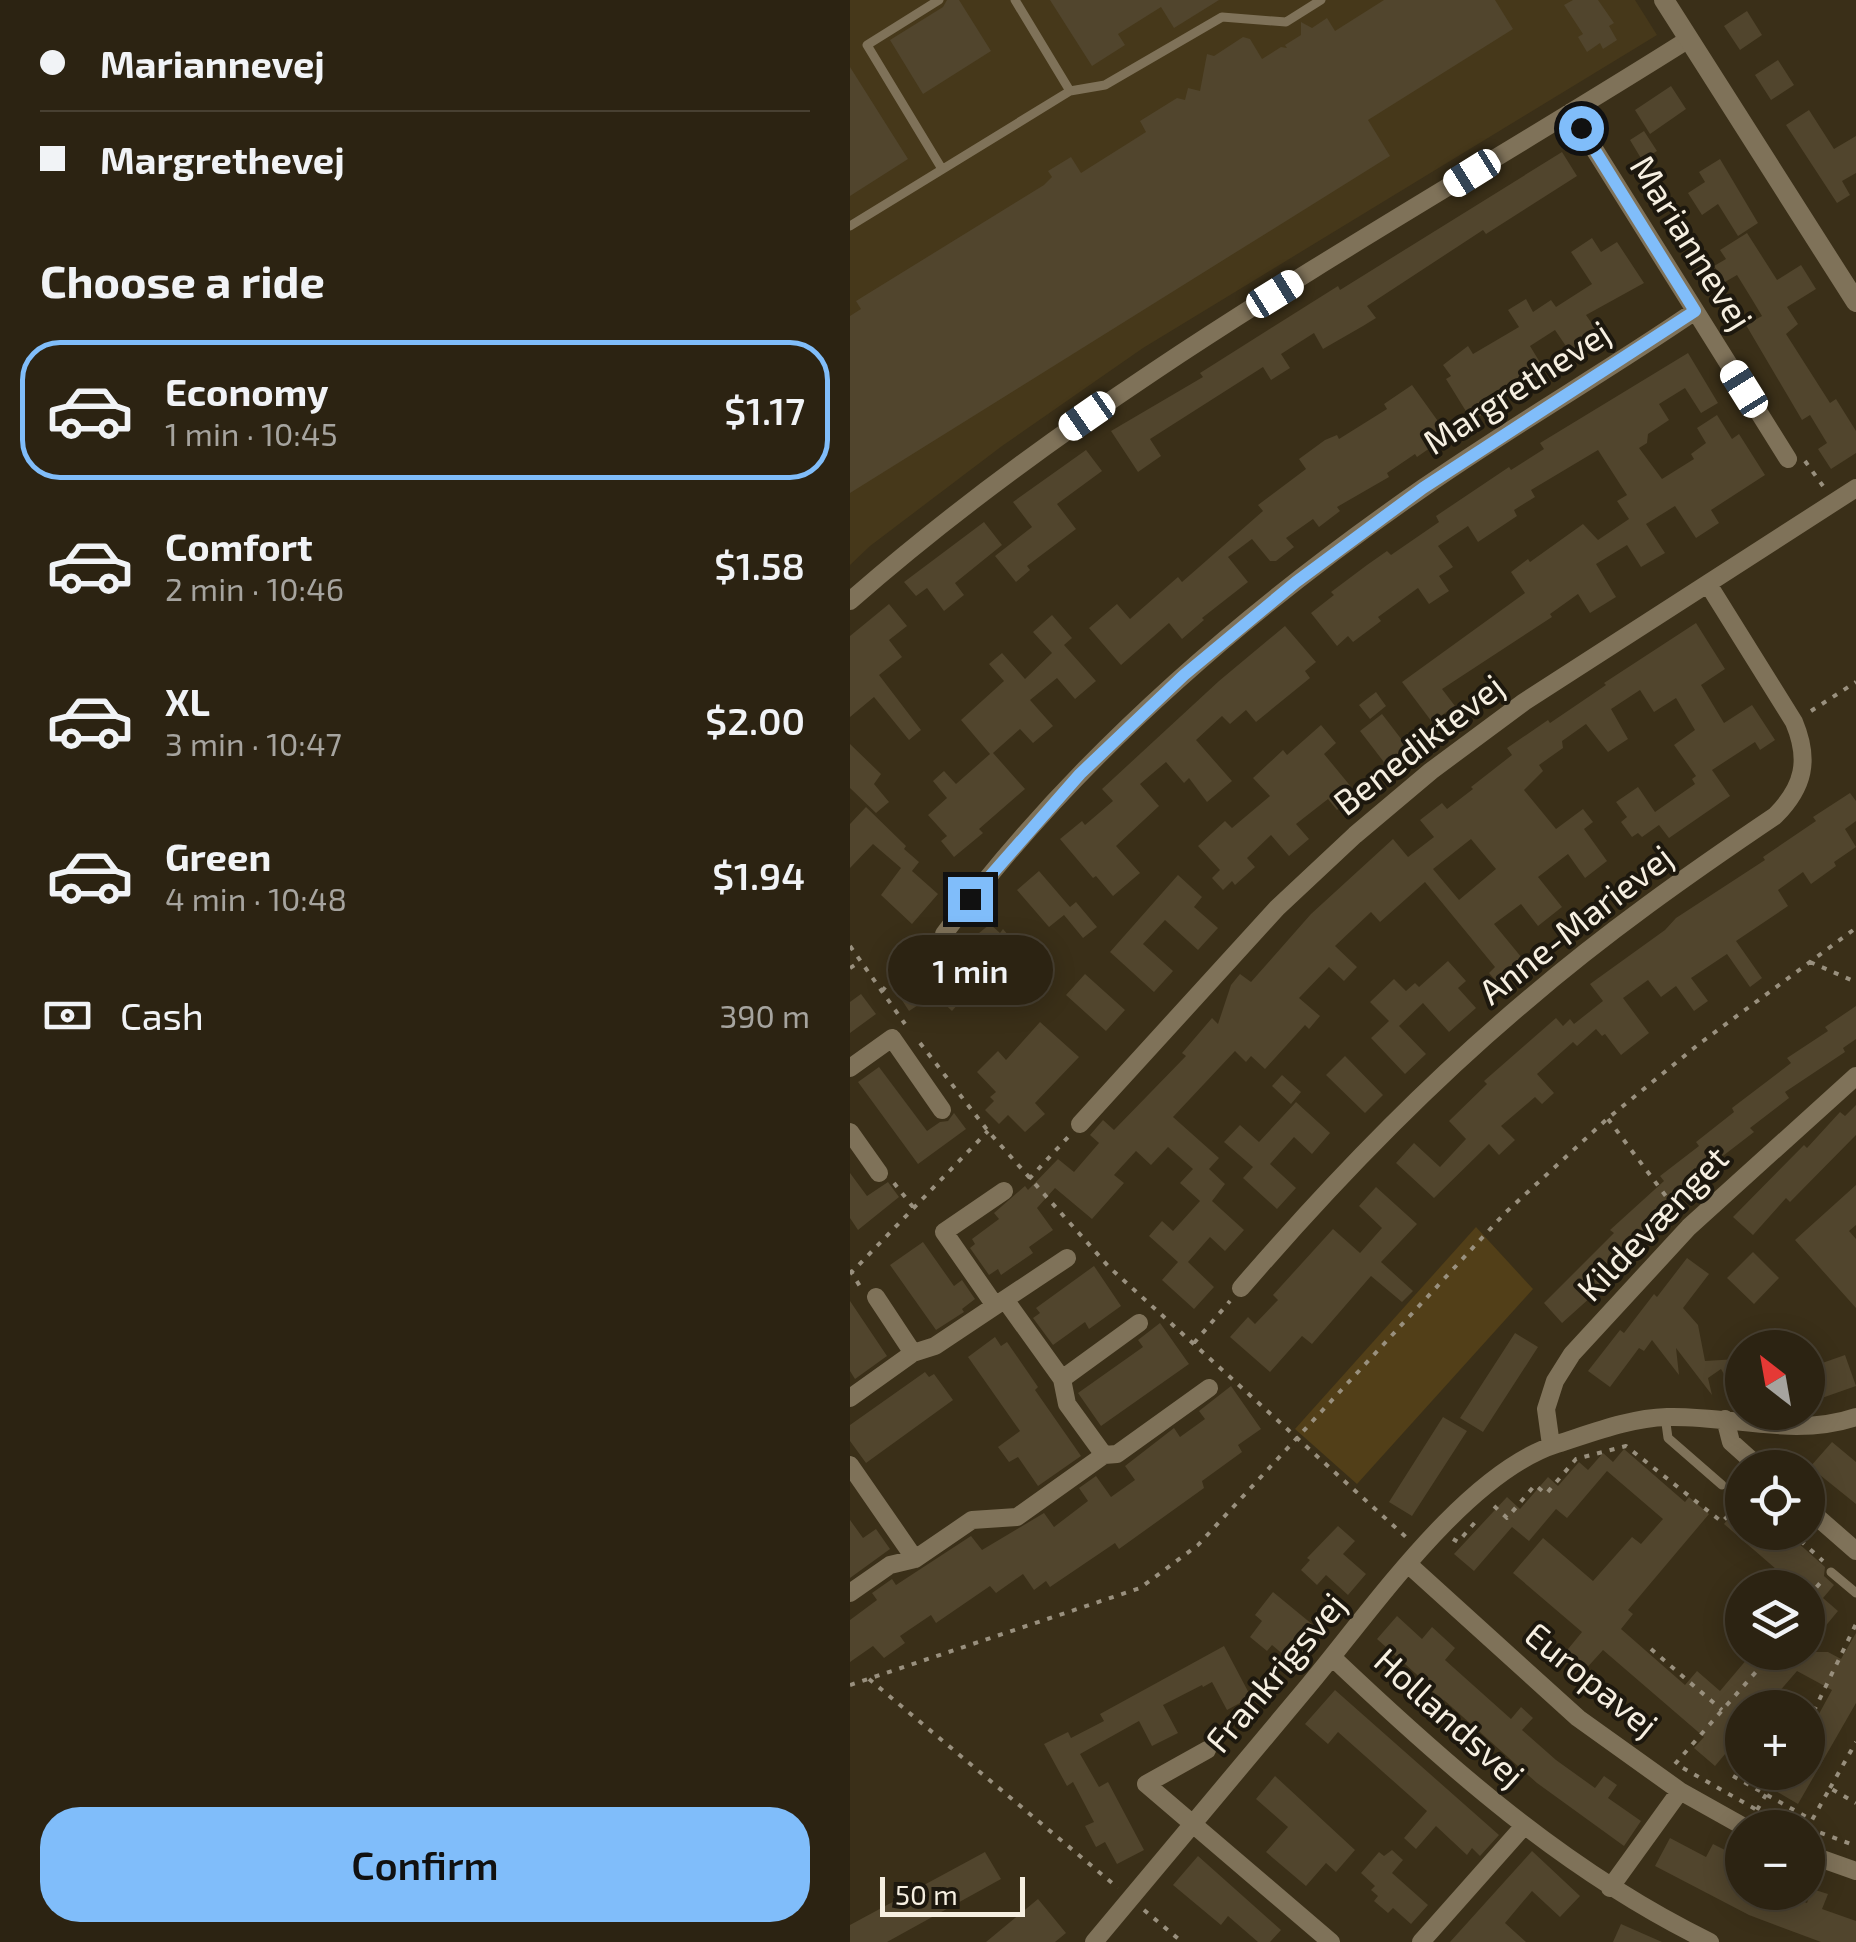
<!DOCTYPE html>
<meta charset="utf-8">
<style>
body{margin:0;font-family:"Exo 2",sans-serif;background:#342b1b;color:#f1f3f6;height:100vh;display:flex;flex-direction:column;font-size:38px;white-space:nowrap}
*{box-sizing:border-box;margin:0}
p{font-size:32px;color:#a6a49f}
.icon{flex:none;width:55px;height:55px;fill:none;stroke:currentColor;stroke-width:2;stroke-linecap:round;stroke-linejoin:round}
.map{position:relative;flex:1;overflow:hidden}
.details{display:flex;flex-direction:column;background:#2c2312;width:850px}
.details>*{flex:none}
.top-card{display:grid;align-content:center;height:220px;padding:0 40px;background:#2c2312}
.needle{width:65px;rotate:329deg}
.controls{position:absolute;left:875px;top:1330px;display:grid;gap:20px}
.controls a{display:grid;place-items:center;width:100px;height:100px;border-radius:50%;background:#2c2312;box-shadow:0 5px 25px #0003,0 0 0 2px #484032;font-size:50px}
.scale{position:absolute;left:30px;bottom:25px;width:145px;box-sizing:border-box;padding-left:10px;border:5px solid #f6efe1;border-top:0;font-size:28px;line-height:35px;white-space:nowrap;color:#f6efe1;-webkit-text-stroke:8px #1d180e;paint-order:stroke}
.end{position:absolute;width:45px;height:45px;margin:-22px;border:12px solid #80bdfa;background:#111;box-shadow:0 0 0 5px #111}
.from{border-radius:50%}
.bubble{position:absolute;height:70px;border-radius:35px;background:#2c2312;box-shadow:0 5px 25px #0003,0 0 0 2px #484032;font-size:32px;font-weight:600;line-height:70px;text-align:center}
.car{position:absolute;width:30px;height:60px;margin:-30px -15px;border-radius:12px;box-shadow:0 0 8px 2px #0007;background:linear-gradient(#fff 24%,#345 0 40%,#fff 0 76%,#345 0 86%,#fff 0)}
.top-card b{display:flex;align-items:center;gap:35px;height:95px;font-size:38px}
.top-card b+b{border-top:2px solid #484032}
.top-card i{width:25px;height:25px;background:#f1f3f6}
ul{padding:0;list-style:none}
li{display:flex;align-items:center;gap:30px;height:140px;margin:0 20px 15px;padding:0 20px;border:5px solid transparent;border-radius:40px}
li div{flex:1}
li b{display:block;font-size:38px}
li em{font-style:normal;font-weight:600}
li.on{border-color:#80bdfa}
li>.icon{width:90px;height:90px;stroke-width:1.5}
h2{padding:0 40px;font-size:45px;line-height:120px}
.pay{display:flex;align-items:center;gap:25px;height:110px;padding:0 40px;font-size:38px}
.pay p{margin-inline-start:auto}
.cta{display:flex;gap:20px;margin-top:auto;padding:20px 40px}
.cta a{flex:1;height:115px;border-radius:40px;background:#80bdfa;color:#111;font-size:40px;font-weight:600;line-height:115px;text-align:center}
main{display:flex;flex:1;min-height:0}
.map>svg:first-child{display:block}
</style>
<main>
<section class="details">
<div class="top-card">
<b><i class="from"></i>Mariannevej</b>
<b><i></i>Margrethevej</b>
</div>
<h2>Choose a ride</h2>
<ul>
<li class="on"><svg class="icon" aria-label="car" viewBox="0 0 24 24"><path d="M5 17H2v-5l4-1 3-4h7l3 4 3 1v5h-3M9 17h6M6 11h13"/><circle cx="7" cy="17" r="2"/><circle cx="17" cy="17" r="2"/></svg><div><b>Economy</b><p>1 min · 10:45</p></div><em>$1.17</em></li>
<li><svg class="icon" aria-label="car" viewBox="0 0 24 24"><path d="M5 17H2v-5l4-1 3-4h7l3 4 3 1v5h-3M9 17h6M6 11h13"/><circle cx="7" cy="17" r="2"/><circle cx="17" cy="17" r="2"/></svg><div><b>Comfort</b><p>2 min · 10:46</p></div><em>$1.58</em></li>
<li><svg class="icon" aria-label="car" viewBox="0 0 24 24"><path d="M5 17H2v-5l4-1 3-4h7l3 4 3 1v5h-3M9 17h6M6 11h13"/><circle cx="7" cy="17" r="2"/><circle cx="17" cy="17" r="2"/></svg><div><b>XL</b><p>3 min · 10:47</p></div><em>$2.00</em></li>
<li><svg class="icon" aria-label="car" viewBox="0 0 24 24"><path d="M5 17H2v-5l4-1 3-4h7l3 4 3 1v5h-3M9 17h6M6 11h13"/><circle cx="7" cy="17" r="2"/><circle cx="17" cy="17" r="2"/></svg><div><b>Green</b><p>4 min · 10:48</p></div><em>$1.94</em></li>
</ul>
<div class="pay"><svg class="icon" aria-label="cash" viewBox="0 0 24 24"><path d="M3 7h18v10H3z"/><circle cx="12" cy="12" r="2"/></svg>Cash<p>390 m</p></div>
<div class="cta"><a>Confirm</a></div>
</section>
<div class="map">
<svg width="1006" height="1942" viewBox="0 0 1006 1942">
<rect width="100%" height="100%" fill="#3a2f18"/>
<path fill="#46381a" d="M0,0H785L807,35L293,348L152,446L20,546L0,565Z"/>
<path fill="#523f18" d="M626,1227L683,1289L507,1484L445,1429Z"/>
<path fill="#51452d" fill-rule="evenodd" d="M97,0H109L141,51L73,94L40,40L93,7Z
M200,0H369L324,28L311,7L268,34L275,45L242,66Z
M534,0H645L663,29L518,120L540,156L0,493V316L11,309L6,301L194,185L202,177L198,171L221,157L231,173L296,132L290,121L327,98L335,100L338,88L350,91L357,54L364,56L393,37L400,39L412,59L431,47L437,48L435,45L451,35V22L462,28L477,18L485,31Z
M723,0H748L764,23L759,26L767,40L753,49L750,43L737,52L728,37L733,34L714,5Z
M897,11L912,35L890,50L874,26Z
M928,60L944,85L921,100L905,75Z
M0,67L58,159L0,196Z
M821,86L836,109L800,134L785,110Z
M959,110L984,149L1006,136V173L992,181L1000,195L987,203L936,125Z
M794,131L807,151L792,160L780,140Z
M712,152L727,176L636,234L633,230L517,306L526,318L513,326L473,349L464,333L431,354L440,368L421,380L413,367L300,439L311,456L288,472L261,431L353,377L350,373L488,286L490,290Z
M870,159L908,223L888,236L868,204L852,215L838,193L855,182L849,172Z
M897,233L927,280L951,265L966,289L937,307L948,324L936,334L980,403L986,399L1006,431V453L981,469L968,449L977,443L960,415L952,420L896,325L912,316L903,301L887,275L875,282L864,266L876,259L870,250Z
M742,238L751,252L767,242L794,283L736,315L749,334L720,352L705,330L680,346L694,369L641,401L645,407L622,421L596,379L601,376L593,365L618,346L623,354L669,327L658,310L676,299L683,312L701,300L706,307L742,284L721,252Z
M838,353L868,403L851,413L835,388L809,404L819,420L798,434L797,443L789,448L812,479L844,459L841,454L856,443L847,428L867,415L882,439L889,434L915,475L861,510L869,523L846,538L825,506L796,524L815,553L791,567L777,545L746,564L766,597L740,613L728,594L700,614L702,617L592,689L605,706L582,722L552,682L675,593L661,572L678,559L680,562L733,524L748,540L779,519L767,501L777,495L748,450L681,490L685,497L664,510L667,516L628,542L618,526L588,546L603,567L589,576L599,591L579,604L568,588L528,617L531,621L503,642L498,636L487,646L461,613L484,595L481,592L517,565L537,551L541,555L589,522L586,516L659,467L661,470L694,449L690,443Z
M562,385L595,431L586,436L590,441L567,457L565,454L537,473L539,477L487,507L490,511L469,527L463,519L436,538L444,547L426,561H420L402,539L378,557L398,582L352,618L354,620L332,639L319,623L271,665L239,628L267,604L280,619L328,577L332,582L413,511L408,505L456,469L449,459L475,440L487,435L489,439L537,409L534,404Z
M236,450L252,471L207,504L226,529L177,566L180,570L166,582L145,556L182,527L163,502Z
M134,522L152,545L105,583L114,595L94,611L77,588L66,596L54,582Z
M39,604L57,626L39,640L52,657L29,675L71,730L59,740L24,697L0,717V636Z
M202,615L222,638L214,645L246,681L225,699L207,678L180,700L203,726L183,743L170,729L143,753L175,789L129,829L133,833L104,857L91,841L97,836L78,815L97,798L83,781L94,771L106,784L140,754L111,720L154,681L139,664L152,653L175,679L202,653L183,632Z
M846,623L875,669L851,685L874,723L902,705L925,740L910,750L905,742L862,770L880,796L819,838L809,825L792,837L788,833L782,837L771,822L777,817L766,802L788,787L805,812L845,784L842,779L846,776L824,745L845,730L826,698L804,712L790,690L761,709L778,739L758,752L736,724L712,741L713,748L689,765L693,771L674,790L706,829L733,809L743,822L734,829L757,861L735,878L718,854L688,877L712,907L688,926L671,904L644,924L672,958L666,963L671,969L650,986L639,973L645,967L575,882L530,922L521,912L485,946L507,967L494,981L479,967L449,998L470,1016L459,1029L455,1025L415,1069L401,1056L396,1062L385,1051L323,1117L369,1158L359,1169L375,1184L362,1201L394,1230L375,1251L360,1237L338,1262L364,1287L344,1309L312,1280L328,1262L299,1236L312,1221L323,1231L350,1201L330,1183L343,1169L318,1147L301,1165L286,1151L264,1175L274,1183L242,1219L205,1188L187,1208L203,1230L179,1247L183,1253L151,1275L148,1269L139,1275L120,1248L125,1244L122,1239L149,1219L144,1213L175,1186L178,1190L208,1159L224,1172L249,1143L240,1135L253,1120L264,1130L336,1056L332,1053L362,1018L368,1024L381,985L390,974L401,982L461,914L543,839L558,857L584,837L570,820L592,803L597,809L623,789L621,787L662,755L657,748L698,720L700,723L756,685L754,683ZM621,839L646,869L609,900L583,869Z
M435,626L466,662L455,671L460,678L406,722L396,710L380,724L372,716L346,740L382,781L357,802L339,778L334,783L316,762L290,784L309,806L266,846L290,873L263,896L246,876L243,878L210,839L232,821L235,825L263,801L252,789L369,681Z
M526,692L536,706L520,719L509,705Z
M532,714L562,753L540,770L510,731Z
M471,725L486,743L474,754L507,794L487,810L478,799L446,824L459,839L439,856L421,835L397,858L405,867L385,885L382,881L373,890L362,878L370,870L348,846L375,821L382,828L420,796L403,778L433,750L437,755Z
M0,744L31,774L24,784L39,802L26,813L0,788Z
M1000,793L1006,801V821L995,829L1006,847L984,862L986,866L961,884L953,872L928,890L938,906L886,941L912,978L900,987L877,954L841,978L858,1001L844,1011L826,986L811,997L798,980L773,998L799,1033L771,1055L755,1034L752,1036L746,1029L727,1046L723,1042L687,1074L704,1093L692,1104L685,1097L651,1126L665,1140L649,1155L639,1144L584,1198L546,1163L564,1143L590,1167L616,1139L599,1121L637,1084L634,1081L706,1018L713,1026L720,1019L724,1024L753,1001L740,984L815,930L826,918L915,860L913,857L966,821L963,817Z
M16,807L56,846L54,849L69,862L62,871L88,894L62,924L31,895L51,868L23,844L0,868V824Z
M189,871L220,907L226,902L247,927L233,938L214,915L199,927L167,890Z
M328,875L352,897L344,907L368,928L348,950L315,920L293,944L323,971L304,992L260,952Z
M140,924L150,933L153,929L164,942L170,936L182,950L154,974L123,938Z
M598,961L616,981L608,988L626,1008L599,1032L573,1003L549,1026L576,1054L555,1074L521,1038L539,1021L520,1002L544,979L556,991L565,983L569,987Z
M93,962L122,988L102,1011L86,996L80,1003L76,1000L59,1011L46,991L64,974L75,983Z
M235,974L275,1010L256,1031L216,995Z
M11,994L26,1014L0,1033V1002Z
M1006,1006V1039L993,1048L995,1052L935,1092L939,1098L900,1128L904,1132L865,1162L868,1166L811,1209L817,1215L781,1248L784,1252L748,1285L751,1288L712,1323L694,1303L764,1233L760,1230L814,1181L810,1176L849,1146L846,1142L884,1112L882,1108L941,1063L937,1058L978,1031L975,1027Z
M190,1022L229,1057L185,1103L195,1114L175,1132L158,1115L149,1124L135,1110L144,1101L140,1097L146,1092L127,1072L148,1051L156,1060Z
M495,1056L533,1095L515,1113L476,1075Z
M29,1067L77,1131L90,1122L98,1121L104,1113L116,1129L68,1164L8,1082Z
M432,1075L451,1092L441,1104L422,1086Z
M446,1102L480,1133L462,1154L444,1137L420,1164L446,1188L427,1209L393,1178L403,1167L374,1142L390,1125L409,1142Z
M1006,1105V1135L940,1202L936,1198L903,1235L883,1217L954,1145L957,1148L990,1112L995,1116Z
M0,1173L17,1196L38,1182L49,1197L8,1230L0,1218Z
M1006,1185V1225L999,1231L1006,1239V1308L945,1240Z
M526,1187L567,1224L531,1262L563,1291L552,1302L521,1276L462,1344L452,1336L420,1372L380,1337L398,1317L405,1324L428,1300L423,1295L483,1229L510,1253L532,1228L509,1206Z
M73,1242L104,1286L112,1280L125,1299L112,1309L114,1312L86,1330L40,1265Z
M903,1252L929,1278L904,1304L877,1278Z
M837,1258L859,1274L833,1308L848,1325L855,1361L887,1359L890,1402L871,1369L858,1378L862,1395L826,1348L829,1375L802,1340L794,1351L789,1348L760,1387L738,1371L770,1330L774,1333L804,1294L807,1297Z
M244,1266L271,1306L239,1329L235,1322L203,1345L183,1318L190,1313L186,1308Z
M0,1301L37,1356L5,1379L0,1371Z
M310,1323L339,1364L251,1426L228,1393L293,1347L288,1340Z
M665,1333L688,1347L633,1432L610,1418Z
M145,1337L151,1346L157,1342L188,1387L185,1390L231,1456L188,1486L168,1457L159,1462L148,1447L170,1431L118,1357Z
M995,1355L1006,1386L969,1399L964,1385L958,1388V1368Z
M75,1372L79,1377L84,1374L103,1400L16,1463L0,1441V1425Z
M381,1386L411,1429L388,1445L392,1452L352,1481L354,1488L269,1549L265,1543L200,1587L196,1581L184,1590L173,1574L146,1593L140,1586L86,1623L81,1615L50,1636L55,1643L34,1658L23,1646L0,1662V1620L27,1600L22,1593L42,1579L46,1585L121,1536L132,1550L194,1513L204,1527L238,1501L229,1488L246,1476L261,1497L285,1480L275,1466L324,1428L330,1437L355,1419L349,1411Z
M593,1417L617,1431L562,1516L539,1502Z
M982,1442L1006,1462V1504L960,1467Z
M774,1449L835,1502L839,1497L859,1514L778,1610L783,1614L771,1629L835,1685L847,1671L870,1691L903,1652H978L991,1659L1006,1633V1703L948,1804L912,1783L919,1772H958V1734L982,1690L947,1671L915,1708H892V1734L865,1766L844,1748L854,1737L753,1650L734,1671L714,1654L732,1632L663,1573L693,1538L743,1581L782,1537L791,1544L813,1519L757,1471L717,1518L706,1509L679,1541L662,1527L624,1571L604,1554L657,1497L670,1509L698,1477L708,1486L729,1462L738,1470L753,1453L763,1462Z
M892,1502V1532H936L975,1567L974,1576L984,1585L973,1598L988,1611L958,1647V1588H948L874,1524Z
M0,1520L13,1538L26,1529L40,1549L0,1578Z
M488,1526L505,1541L493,1554L516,1574L498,1595L476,1575L467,1585L451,1570L460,1560L457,1558Z
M423,1592L474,1634L448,1667L422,1645L417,1651L400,1637L412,1621L405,1615Z
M547,1616L572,1639L582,1627L605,1648L595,1660L661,1719L671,1707L683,1718L672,1730L706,1760L745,1788L754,1776L767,1785L758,1798L791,1821L774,1846L687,1783L594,1700L589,1706L578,1696L584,1690L527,1639Z
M374,1646L401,1697L377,1710L362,1682L353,1687L352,1685L313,1705L328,1733L302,1746L289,1721L230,1754L249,1787L258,1782L294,1850L267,1864L255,1842L246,1847L235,1826L244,1822L223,1782L217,1786L194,1744L218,1732L221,1738L254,1721L250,1714Z
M485,1690L649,1835L630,1856L622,1848L617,1855L586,1826L566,1849L554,1838L577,1811L488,1732L478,1744L455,1724Z
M425,1776L505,1850L486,1872L476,1863L456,1886L416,1852L438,1827L406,1799Z
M820,1838L856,1857L863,1844L881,1853L874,1867L892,1876V1892H929L957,1903L962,1889L978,1894L972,1909L1006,1921V1942H971L899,1915L805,1866Z
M542,1850L553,1860L542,1873L578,1905L561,1924L543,1908L538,1913L524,1901L528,1896L521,1890L525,1886L511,1873L529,1852L534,1856Z
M682,1851L730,1896L710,1917L682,1891L655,1923L676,1942H600Z
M135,1852L151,1879L37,1942H0V1925Z
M348,1856L431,1930L420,1942H408L378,1916L371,1925L323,1885Z
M188,1899L216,1933L205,1942H136Z
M771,1924L812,1942H763Z"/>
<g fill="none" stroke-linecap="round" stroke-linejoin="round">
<path stroke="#99907e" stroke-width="4" stroke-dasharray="5 8" stroke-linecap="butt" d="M955,461L973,486
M961,711L1006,682
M0,946L55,1024
M960,962L1006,982
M0,968L11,961
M32,991L78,938
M70,1043L138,1131L259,1267L557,1538
M758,1119L827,1211
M179,1179L220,1135
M44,1183L63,1207
M0,1270L11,1288
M0,1274L138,1131
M344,1343L380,1301
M644,1506L657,1518L685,1485L696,1494L726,1459L776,1446L872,1522L892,1501
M941,1532L973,1561
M603,1539L608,1542L627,1520
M958,1597L971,1582
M801,1649L872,1710
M19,1679L268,1888
M0,1685L290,1588L348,1545L655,1213L757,1119L849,1044L1006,928
M958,1723L1006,1624
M825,1764L912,1665L917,1652
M833,1768L907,1810L955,1828
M883,1776L962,1820L980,1788L1006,1803
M980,1788L1006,1742
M907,1810L929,1772
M958,1828L1006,1846
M294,1910L332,1942"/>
<path stroke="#7f7259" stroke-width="9" d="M89,0L17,45L92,169
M165,0L220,91
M0,226L220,91L255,85L372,17L436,22L471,0
M815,1416L818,1438L872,1485
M981,1572L1006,1593"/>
<path stroke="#7f7259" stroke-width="18" d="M721,112L938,459
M0,601C254,378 554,219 839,39
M94,934C224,758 394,612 573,488C662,426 756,372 845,311
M0,1068L42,1038L92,1110
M230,1124L427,908L505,835L581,771L674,702L1006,488
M0,1132L29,1173
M391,1288C478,1187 573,1088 675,1002C754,934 839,874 925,816C954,787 960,760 944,722L858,584
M26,1297L63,1353
M156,1301L212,1379L217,1404L254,1455
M144,1304L94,1232L154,1191
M212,1379L289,1323
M0,1398L63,1353L85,1346L217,1258
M875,1419L881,1442L910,1468
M701,1445L696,1409L705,1381L722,1354L839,1227L1006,1076
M0,1465L65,1559
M958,1509L1006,1551
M558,1564L728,1718L830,1791L896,1828
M0,1593L40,1565L65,1559L122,1520L167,1517L254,1455L267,1454L359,1388
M482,1657C597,1766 716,1872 860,1942
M357,1750L296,1784L481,1942
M958,1854L1006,1871
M760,1888L830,1791
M244,1942C316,1856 387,1771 459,1685C521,1611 615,1473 707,1444C742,1433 780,1418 817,1417C880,1415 945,1438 1006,1417
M571,1942L673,1827"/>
<path stroke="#7f7259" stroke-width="20" d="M814,0L1006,302"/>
</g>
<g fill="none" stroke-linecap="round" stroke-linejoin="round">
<path stroke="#80bdfa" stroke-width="12" d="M120,899L230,774L334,675L446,582L573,488L845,311L731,128"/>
</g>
<g text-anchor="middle" stroke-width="8" stroke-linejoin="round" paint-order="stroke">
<g font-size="35" fill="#f6efe1" stroke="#1d180e">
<text transform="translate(841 243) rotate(58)" y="12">Mariannevej</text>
<text transform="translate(667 388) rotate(-33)" y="12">Margrethevej</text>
<text transform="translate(569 745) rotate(-38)" y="12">Benediktevej</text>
<text transform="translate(726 925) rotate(-38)" y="12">Anne-Marievej</text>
<text transform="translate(803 1224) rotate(-46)" y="12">Kildevænget</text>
<text transform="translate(426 1673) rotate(-50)" y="12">Frankrigsvej</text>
<text transform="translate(741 1680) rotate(39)" y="12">Europavej</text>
<text transform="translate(599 1718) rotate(42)" y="12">Hollandsvej</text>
</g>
</g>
</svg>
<div class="controls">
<a><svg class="needle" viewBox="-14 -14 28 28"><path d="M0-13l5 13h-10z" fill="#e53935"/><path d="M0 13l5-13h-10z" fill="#a6a49f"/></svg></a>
<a><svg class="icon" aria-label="locate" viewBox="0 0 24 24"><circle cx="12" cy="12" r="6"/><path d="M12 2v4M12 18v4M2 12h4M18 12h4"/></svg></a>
<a><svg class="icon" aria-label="layers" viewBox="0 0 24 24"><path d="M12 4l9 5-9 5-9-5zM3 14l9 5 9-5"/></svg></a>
<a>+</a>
<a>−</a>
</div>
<div class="scale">50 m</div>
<i class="end from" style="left:731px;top:128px"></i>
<i class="end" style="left:120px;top:899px"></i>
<div class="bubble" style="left:38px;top:935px;width:165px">1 min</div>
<i class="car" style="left:622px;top:173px;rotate:238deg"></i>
<i class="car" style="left:425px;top:294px;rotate:58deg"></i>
<i class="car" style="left:894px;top:389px;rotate:328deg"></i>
<i class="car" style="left:237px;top:416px;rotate:235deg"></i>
</div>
</main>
